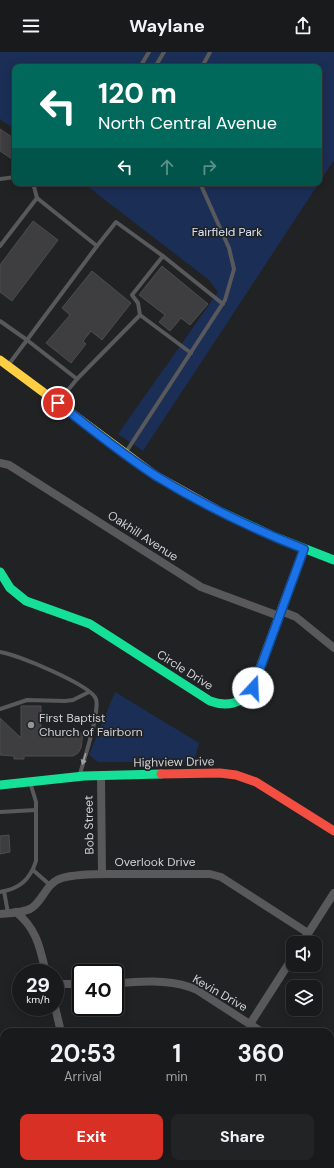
<!DOCTYPE html>
<html lang="en">
<head>
<meta charset="utf-8">
<style>
	:root { --surface:#191a1b; --page:#222324; --text:#f1f3f6; --muted:#9fa1a3; --line:#37383a; --accent:#d93025 }
	body { margin:0; font-family:"DM Sans",sans-serif; background:var(--page); color:var(--text); height:100vh; display:flex; flex-direction:column; font-size:15px; white-space:nowrap }
	* { box-sizing:border-box; margin:0 }
	p { font-size:13px; color:var(--muted) }
	.icon { flex:none; width:22px; height:22px; fill:none; stroke:currentColor; stroke-width:2; stroke-linecap:round; stroke-linejoin:round }
	.map { position:relative; flex:1; overflow:hidden }
	.sheet { position:absolute; left:0px; top:976px; width:334px; height:140px; display:flex; flex-direction:column; background:var(--surface); border-radius:12px 12px 0 0; box-shadow:0 2px 10px #0003,0 0 0 1px var(--line) }
	.sheet>* { flex:none }
	.top-card { position:absolute; left:12px; top:12px; width:310px; height:122px; border-radius:8px; box-shadow:0 2px 10px #0003,0 0 0 1px var(--line); background:#00695c; color:#fff; overflow:hidden }
	.tools { position:absolute; left:286px; top:884px; display:grid; gap:8px }
	.tools a { display:grid; place-items:center; width:36px; height:36px; border-radius:8px; background:var(--surface); box-shadow:0 2px 10px #0003,0 0 0 1px var(--line); font-size:20px }
	.speed { position:absolute; left:12px; top:912px; display:flex; gap:8px; font-size:20px; font-weight:700; text-align:center }
	.speed>* { display:grid; place-content:center; width:52px; height:52px; border-radius:50%; background:var(--surface); box-shadow:0 2px 10px #0003,0 0 0 1px var(--line); line-height:1 }
	.speed small { font-size:10px; font-weight:400 }
	.speed .limit { border:2px solid #111; border-radius:6px; background:#fff; color:#111 }
	.pin { position:absolute; display:grid; place-items:center; width:34px; height:34px; color:#fff; margin:-17px; border:2px solid #fff; border-radius:50%; box-shadow:0 1px 4px #0007 }
	.me { position:absolute; width:44px; margin:-22px; rotate:20deg; stroke-linejoin:round; filter:drop-shadow(0 0 3px #0008) }
	.turn { display:flex; align-items:center; gap:14px; height:84px; padding:0 20px; font-size:18px }
	.turn .icon { width:52px; height:52px; stroke-width:2.5 }
	.turn b { display:block; font-size:28px; line-height:34px }
	.lanes { display:flex; align-items:center; height:38px; padding:0 20px; background:#0003; justify-content:center; gap:20px; direction:ltr }
	.lanes .off { opacity:.35 }
	.eta { display:flex; justify-content:space-evenly; align-items:center; height:68px; text-align:center }
	.eta b { font-size:24px; font-weight:700; line-height:28px }
	.button { display:flex; gap:8px; margin-top:auto; padding:8px 20px }
	.button a { flex:1; height:46px; border-radius:8px; background:var(--accent); color:#fff; font-size:16px; font-weight:700; line-height:46px; text-align:center }
	.button a+a { background:var(--page); color:var(--text) }
	header { display:flex; justify-content:space-between; align-items:center; height:52px; padding:0 20px; background:var(--surface); font-size:18px; font-weight:700 }
	.map>svg:first-child { display:block }
	.green { fill:#1b2e56 }
	.building { fill:#3e3e40; stroke:#4c4d4f }
	.lines { fill:none; stroke-linecap:round; stroke-linejoin:round }
	.lane { stroke:#59595b; stroke-width:4 }
	.street { stroke:#59595b; stroke-width:8 }
	.fast { stroke:#16e098; stroke-width:9 }
	.slow { stroke:#ffcf43; stroke-width:9 }
	.jam { stroke:#f24e42; stroke-width:9 }
	.oneway { fill:#a1a2a4 }
	.route-casing { stroke:#114b97; stroke-width:10 }
	.route { stroke:#1a73e8; stroke-width:7 }
	.poi-dot { fill:#939496; stroke:#202225; stroke-width:1.5 }
	.labels { text-anchor:middle; dominant-baseline:central; stroke-width:3.5; stroke-linejoin:round; paint-order:stroke }
	.park-label { font-size:12px; fill:#d8e2f4; stroke:#202225 }
	.street-label { font-size:12px; fill:#d1d2d4; stroke:#202225 }
	.poi-label { font-size:12px; fill:#d1d2d4; stroke:#202225; text-anchor:start }
</style>
</head>
<body>
<header><svg class="icon" aria-label="menu" viewBox="0 0 24 24"><path d="M4 6h16M4 12h16M4 18h16"/></svg>Waylane<svg class="icon" aria-label="share" viewBox="0 0 24 24"><path d="M12 15V3M7 8l5-5 5 5M5 13v7h14v-7"/></svg></header>
<div class="map">
<svg width="334" height="1116" viewBox="0 0 334 1116">
	<rect width="100%" height="100%" fill="#212224"/>
	<g class="green">
		<polygon points="0,0 334,0 334,108 143,399 118,382 218,240 209,228 83,131 319,131 319,15 15,15 15,78 0,67"/>
		<polygon points="115,640 199,691 194,710 98,710 89,703"/>
	</g>
	<g class="building">
		<polygon points="0,77 15,87 15,109 0,99"/>
		<polygon points="33,169 58,188 12,249 0,240 0,213"/>
		<polygon points="162,214 208,252 190,273 181,266 170,279 159,270 165,263 139,243"/>
		<polygon points="92,219 131,251 102,288 91,279 83,289 86,292 71,311 46,291 70,263 62,256"/>
		<polygon points="21,654 41,654 41,680 83,681 81,696 78,701 73,704 24,704 24,707 14,707 14,704 0,703 0,666 21,686"/>
		<polygon points="9,783 10,800 0,802 0,784"/>
	</g>
	<g class="lines">
		<g class="lane">
			<polyline points="140,15 149,0"/>
			<polyline points="155,15 164,0"/>
			<polyline points="202,15 210,0"/>
			<polyline points="0,127 15,125"/>
			<polyline points="33,131 37,146"/>
			<polyline points="0,194 37,146 97,194 27,288 0,269"/>
			<polyline points="97,194 116,170 163,204"/>
			<polyline points="191,301 140,263 138,251 132,243 163,204 223,252"/>
			<polyline points="9,312 27,288 77,327 59,349"/>
			<polyline points="77,327 140,263"/>
			<polyline points="126,400 225,248 234,217 229,196 200,131"/>
			<path d="M0 600C16 602 91 633 96 647 100 661 84 707 80 722"/>
			<polyline points="0,657 27,648 65,649 73,648 89,640"/>
			<polyline points="0,760 36,758"/>
			<polyline points="33,818 50,833"/>
			<polyline points="4,839 8,861"/>
			<path d="M0 840C19 837 30 828 36 809V750L30 730"/>
		</g>
		<g class="street">
			<polyline points="0,411 9,413 201,535 279,564"/>
			<polyline points="281,559 296,565 334,596"/>
			<polyline points="101,724 102,822"/>
			<path d="M16 860C37 877 40 896 46 921"/>
			<path d="M0 862C9 861 21 861 30 857 44 849 45 831 62 826 78 821 105 822 122 822 152 822 181 822 210 822L221 825 308 881"/>
			<polyline points="302,891 334,841"/>
			<path d="M115 931C142 930 172 926 197 938L262 980"/>
			<polyline points="55,932 81,932"/>
			<polyline points="55,955 61,980"/>
			<polyline points="250,972 293,905"/>
			<polyline points="330,1023 334,1028"/>
			<polyline points="0,1098 4,1100"/>
			<polyline points="22,1112 28,1116"/>
			<polyline points="248,1112 258,1112"/>
		</g>
		<g class="fast">
			<polyline points="217,458 275,485 334,508"/>
			<path d="M0 520 10 536 26 549 90 572 210 649C226 655 243 652 252 637 256 631 258 623 260 616"/>
			<polyline points="0,733 84,724 161,722"/>
		</g>
		<g class="slow">
			<polyline points="0,308 156,424 217,458"/>
			<polyline points="260,616 304,497"/>
		</g>
		<polyline class="jam" points="161,722 220,721 236,723 256,730 334,779"/>
	</g>
	<defs><path id="oneway-solid" d="M-6-.8H1V-3.2L6.5 0L1 3.2V.8H-6Z"/></defs>
	<use class="oneway" href="#oneway-solid" transform="translate(84 707) rotate(107)"/>
	<g class="lines">
		<g class="route-casing">
			<path id="route" d="M58 351C90 376 122 402 156 424 203 453 253 477 304 497L253 636"/>
		</g>
		<use href="#route" class="route"/>
	</g>
	<circle class="poi-dot" cx="31" cy="673" r="4"/>
	<g class="labels">
		<g class="park-label">
			<text x="227" y="180">Fairfield Park</text>
		</g>
		<g class="street-label">
			<text transform="translate(143 484) rotate(33)">Oakhill Avenue</text>
			<text transform="translate(185 618) rotate(32)">Circle Drive</text>
			<text transform="translate(174 710) rotate(-1)">Highview Drive</text>
			<text transform="translate(89 773) rotate(-91)">Bob Street</text>
			<text x="155" y="810">Overlook Drive</text>
			<text transform="translate(220 941) rotate(30)">Kevin Drive</text>
		</g>
		<g class="poi-label">
			<text x="39" y="666">First Baptist<tspan x="39" dy="14">Church of Fairborn</tspan></text>
		</g>
	</g>
</svg>
<div class="tools">
<a><svg class="icon" aria-label="sound" viewBox="0 0 24 24"><path d="M4 9h4l5-4v14l-5-4H4zM17 9q2 3 0 6"/></svg></a>
<a><svg class="icon" aria-label="layers" viewBox="0 0 24 24"><path d="M12 4l9 5-9 5-9-5zM3 14l9 5 9-5"/></svg></a>
</div>
<div class="speed"><div>29<small>km/h</small></div><div class="limit">40</div></div>
<div class="pin" style="left:58px;top:351px;background:#d93025"><svg class="icon" aria-label="arrive" viewBox="0 0 24 24"><path d="M6 21V4h12l-3 4 3 4H6"/></svg></div>
<svg class="me" style="left:253px;top:636px" viewBox="-20 -20 40 40"><circle r="19" fill="#fff"/><path d="M0-13L10 11 0 6-10 11z" fill="#1a73e8"/></svg>
<div class="top-card">
<div class="turn"><svg class="icon" aria-label="left" viewBox="0 0 24 24"><path d="M17 20v-9H6M10 6l-5 5 5 5"/></svg><div><b>120 m</b>North Central Avenue</div></div>
<div class="lanes"><svg class="icon" aria-label="left" viewBox="0 0 24 24"><path d="M17 20v-9H6M10 6l-5 5 5 5"/></svg><svg class="icon off" aria-label="ahead" viewBox="0 0 24 24"><path d="M12 20V5M6 11l6-6 6 6"/></svg><svg class="icon off" aria-label="right" viewBox="0 0 24 24"><path d="M7 20v-9h11M14 6l5 5-5 5"/></svg></div>
</div>
<section class="sheet">
<div class="eta">
<div><b>20:53</b><p>Arrival</p></div>
<div><b>1</b><p>min</p></div>
<div><b>360</b><p>m</p></div>
</div>
<div class="button"><a>Exit</a><a>Share</a></div>
</section>
</div>
</body>
</html>
